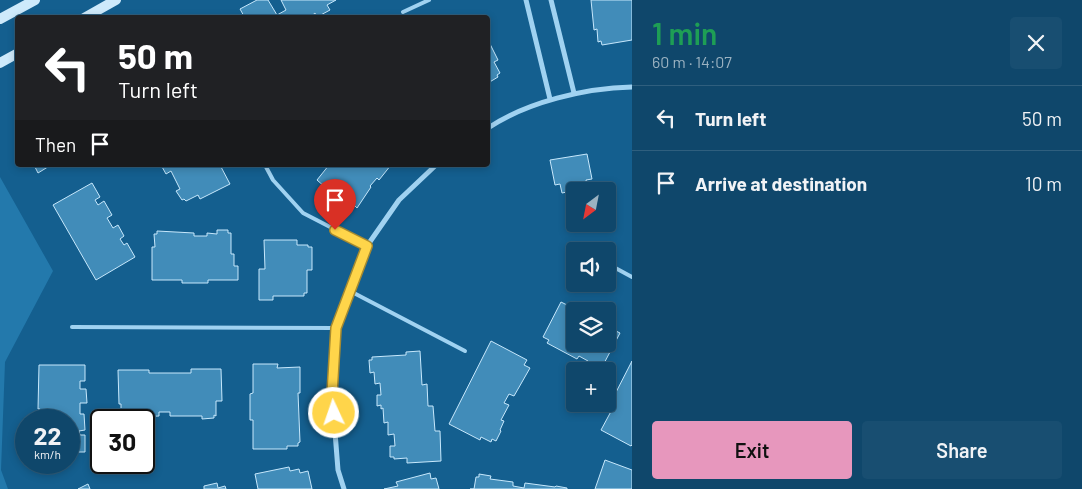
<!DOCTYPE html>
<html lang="en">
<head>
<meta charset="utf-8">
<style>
	:root { --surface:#0f476b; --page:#184e71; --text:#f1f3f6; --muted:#9bb2c1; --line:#2f5f7e; --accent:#e797bd }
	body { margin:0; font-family:Barlow,sans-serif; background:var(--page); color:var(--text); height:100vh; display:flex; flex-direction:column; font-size:19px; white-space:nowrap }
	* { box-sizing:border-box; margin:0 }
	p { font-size:16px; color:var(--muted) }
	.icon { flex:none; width:28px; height:28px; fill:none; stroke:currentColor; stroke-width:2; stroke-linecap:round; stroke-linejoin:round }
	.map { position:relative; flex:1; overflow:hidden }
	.side { display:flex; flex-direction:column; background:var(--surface); width:450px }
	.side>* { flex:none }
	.top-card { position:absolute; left:15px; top:15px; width:475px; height:152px; border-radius:5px; box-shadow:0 2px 8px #0003,0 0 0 1px var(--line); background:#202124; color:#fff; overflow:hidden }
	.needle { width:32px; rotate:212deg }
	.controls { position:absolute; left:566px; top:182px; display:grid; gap:10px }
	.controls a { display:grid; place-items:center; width:50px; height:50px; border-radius:5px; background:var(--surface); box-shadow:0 2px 8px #0003,0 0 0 1px var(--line); font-size:25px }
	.speed { position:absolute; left:15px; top:409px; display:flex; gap:10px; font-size:25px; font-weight:700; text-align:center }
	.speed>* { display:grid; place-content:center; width:65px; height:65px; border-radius:50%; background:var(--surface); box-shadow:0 2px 8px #0003,0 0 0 1px var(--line); line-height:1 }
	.speed small { font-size:12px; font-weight:400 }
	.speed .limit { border:2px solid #111; border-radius:8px; background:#fff; color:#111 }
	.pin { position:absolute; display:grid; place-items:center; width:42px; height:42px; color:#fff; margin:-51px -21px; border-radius:50% 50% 50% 0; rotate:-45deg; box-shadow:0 0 5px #0007 }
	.pin .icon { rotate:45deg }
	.me { position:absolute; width:55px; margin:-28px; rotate:357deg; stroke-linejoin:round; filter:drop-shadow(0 0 4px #0008) }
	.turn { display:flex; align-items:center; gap:18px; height:105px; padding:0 20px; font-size:22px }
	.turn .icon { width:65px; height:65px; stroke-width:2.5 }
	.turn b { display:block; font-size:35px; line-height:42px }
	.then { display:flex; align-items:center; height:48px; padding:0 20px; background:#0003; gap:10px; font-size:19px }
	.round { display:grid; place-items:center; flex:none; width:52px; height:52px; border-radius:5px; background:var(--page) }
	.overview { display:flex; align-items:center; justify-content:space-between; height:85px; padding:0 20px }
	h1 { font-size:30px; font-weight:600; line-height:38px; color:#1e9e55 }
	.button { display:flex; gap:10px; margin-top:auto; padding:10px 20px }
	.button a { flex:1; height:58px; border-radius:5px; background:var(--accent); color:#111; font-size:20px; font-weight:600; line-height:58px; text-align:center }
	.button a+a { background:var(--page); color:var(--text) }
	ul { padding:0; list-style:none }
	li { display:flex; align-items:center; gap:15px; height:65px; padding:0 20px; border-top:1px solid var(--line) }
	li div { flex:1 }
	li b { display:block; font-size:19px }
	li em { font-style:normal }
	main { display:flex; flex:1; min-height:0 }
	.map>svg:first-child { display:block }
	.green { fill:#2379ac }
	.building { fill:#418cb9; stroke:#c7e8fc }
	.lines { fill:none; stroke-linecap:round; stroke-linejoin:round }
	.lane { stroke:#a0d2f1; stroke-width:4 }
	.street { stroke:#a0d2f1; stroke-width:5 }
	.secondary { stroke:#ceeafb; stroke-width:10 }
	.route-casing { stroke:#a68a30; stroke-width:12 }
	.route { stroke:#ffd54a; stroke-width:9 }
</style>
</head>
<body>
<main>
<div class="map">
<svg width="632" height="489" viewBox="0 0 632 489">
	<rect width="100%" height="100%" fill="#145f8f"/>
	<polygon class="green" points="0,177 53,271 5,362 1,470 8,489 0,489"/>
	<g class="building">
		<polygon points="257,0 268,0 277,15 286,10 281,0 336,0 327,5 330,10 317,17 315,13 309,18 245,18 240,9"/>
		<polygon points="591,0 632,0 632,40 602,45 601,41 598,42 597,29 594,30"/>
		<polygon points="488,40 498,60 494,62 500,73 497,75 498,77 488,83"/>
		<polygon points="587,154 592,179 586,180 587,188 562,193 560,184 555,185 550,160"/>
		<polygon points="34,165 51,165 38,173"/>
		<polygon points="161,165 220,165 230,184 200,199 198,195 186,201 184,199 182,200 176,191 180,189 171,171 166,174"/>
		<polygon points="329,165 391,165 379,180 377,178 370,186 371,187 357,208 354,205 353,207 328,186 326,188 317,180"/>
		<polygon points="92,183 100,197 95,200 98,205 104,201 112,215 107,218 113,228 118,225 124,236 120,239 124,245 127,243 135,257 96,280 53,205"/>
		<polygon points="217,230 228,230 228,233 231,233 231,254 234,254 234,266 238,266 238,280 208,280 208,283 182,283 182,280 152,280 152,247 155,247 154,234 157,234 157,231 194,233 194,236 207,236 207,233 217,234"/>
		<polygon points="264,240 297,240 297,245 308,245 308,247 312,247 312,270 307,270 307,293 304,293 304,296 273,296 273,300 259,300 259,269 265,269"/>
		<polygon points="561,302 579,311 575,311 575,344 608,344 608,327 620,333 600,371 586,364 588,361 579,356 577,359 547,343 549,340 543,337"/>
		<polygon points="491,341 527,360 524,365 530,368 514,396 509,394 504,403 509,405 501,420 504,421 500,430 501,431 496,441 492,439 491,442 481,437 480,440 449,424"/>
		<polygon points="420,351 422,385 427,384 428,406 433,406 435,431 440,431 441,461 407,463 407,458 394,459 394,457 390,457 390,446 395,446 394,434 388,435 388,422 384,423 383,408 381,409 381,405 377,406 377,395 381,395 380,383 375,384 374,372 370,373 369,360 372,360 372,357 406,355 406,352"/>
		<polygon points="632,361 632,445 631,446 601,430 615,404 611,402"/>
		<polygon points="253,364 278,364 277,368 300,367 300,393 298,393 300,442 298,443 298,446 287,446 287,449 253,449 253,420 250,420 250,394 253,393"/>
		<polygon points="39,365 85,365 85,381 80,381 80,389 86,389 87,403 80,403 80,414 84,414 85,430 79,431 80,435 85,435 85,452 69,452 69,420 40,420 40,409 38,409"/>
		<polygon points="191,369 221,369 222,401 216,401 216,416 214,415 214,418 202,419 202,416 170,416 170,412 159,412 159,416 137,417 137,419 125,419 125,416 121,416 121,404 119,404 118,370 149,370 149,373 191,373"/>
		<polygon points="605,460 632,470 632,489 595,489"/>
		<polygon points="289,467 290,471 299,469 300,473 308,471 312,489 258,489 255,474"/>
		<polygon points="430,473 431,479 436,478 439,489 384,489 398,486 396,482"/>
		<polygon points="479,474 491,476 490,479 513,482 513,486 524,488 525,483 555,487 556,486 567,488 567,489 470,489 474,489 476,477 479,477"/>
		<polygon points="217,483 218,488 225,486 226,489 204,489 204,486"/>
		<polygon points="88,484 90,489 78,489"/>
	</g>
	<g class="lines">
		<g class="lane">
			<polyline points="403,12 429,0"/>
			<polyline points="265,165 273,180 303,213 367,246"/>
			<polyline points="608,264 632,277"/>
			<polyline points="350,291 465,351"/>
			<polyline points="72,327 336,328"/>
		</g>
		<g class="street">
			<polyline points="526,0 550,99"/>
			<polyline points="551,0 574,93"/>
			<path d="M488 128C527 102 585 88 632 87"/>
			<polyline points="344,489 338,470 332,394 336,328 367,246 399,200 436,165"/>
		</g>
		<g class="secondary">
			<polyline points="84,18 116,0"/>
			<polyline points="0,19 35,0"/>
			<polyline points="0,63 18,53"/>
		</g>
	</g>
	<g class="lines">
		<g class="route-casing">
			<polyline id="route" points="334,413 332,394 336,328 367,246 335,230"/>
		</g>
		<use href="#route" class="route"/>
	</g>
</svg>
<div class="controls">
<a><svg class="needle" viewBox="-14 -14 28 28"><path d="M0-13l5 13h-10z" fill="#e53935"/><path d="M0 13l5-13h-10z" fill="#9bb2c1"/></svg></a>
<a><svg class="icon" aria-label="sound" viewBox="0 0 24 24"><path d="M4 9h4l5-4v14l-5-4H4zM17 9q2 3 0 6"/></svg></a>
<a><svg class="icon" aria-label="layers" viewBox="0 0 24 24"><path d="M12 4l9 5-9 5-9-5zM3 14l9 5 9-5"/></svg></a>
<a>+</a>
</div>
<div class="speed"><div>22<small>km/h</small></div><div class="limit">30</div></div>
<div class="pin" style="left:335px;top:230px;background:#d93025"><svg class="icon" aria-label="arrive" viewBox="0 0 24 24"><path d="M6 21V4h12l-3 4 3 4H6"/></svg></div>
<svg class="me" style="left:334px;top:413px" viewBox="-20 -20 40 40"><circle r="17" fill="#ffd54a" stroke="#fff" stroke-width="3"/><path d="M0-11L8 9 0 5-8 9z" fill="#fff"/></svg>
<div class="top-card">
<div class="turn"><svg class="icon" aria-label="left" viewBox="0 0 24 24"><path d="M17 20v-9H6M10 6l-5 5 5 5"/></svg><div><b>50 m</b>Turn left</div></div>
<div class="then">Then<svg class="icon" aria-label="arrive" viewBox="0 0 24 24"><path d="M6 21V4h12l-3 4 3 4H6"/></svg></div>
</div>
</div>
<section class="side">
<div class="overview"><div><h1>1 min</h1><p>60 m · 14:07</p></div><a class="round"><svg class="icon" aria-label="close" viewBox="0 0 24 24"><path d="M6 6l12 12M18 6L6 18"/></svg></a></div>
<ul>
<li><svg class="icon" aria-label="left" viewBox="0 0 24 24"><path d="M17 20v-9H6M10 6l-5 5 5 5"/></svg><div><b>Turn left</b></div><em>50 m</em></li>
<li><svg class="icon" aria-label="arrive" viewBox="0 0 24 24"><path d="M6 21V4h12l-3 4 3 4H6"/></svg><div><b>Arrive at destination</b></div><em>10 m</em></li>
</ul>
<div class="button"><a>Exit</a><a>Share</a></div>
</section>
</main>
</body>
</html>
